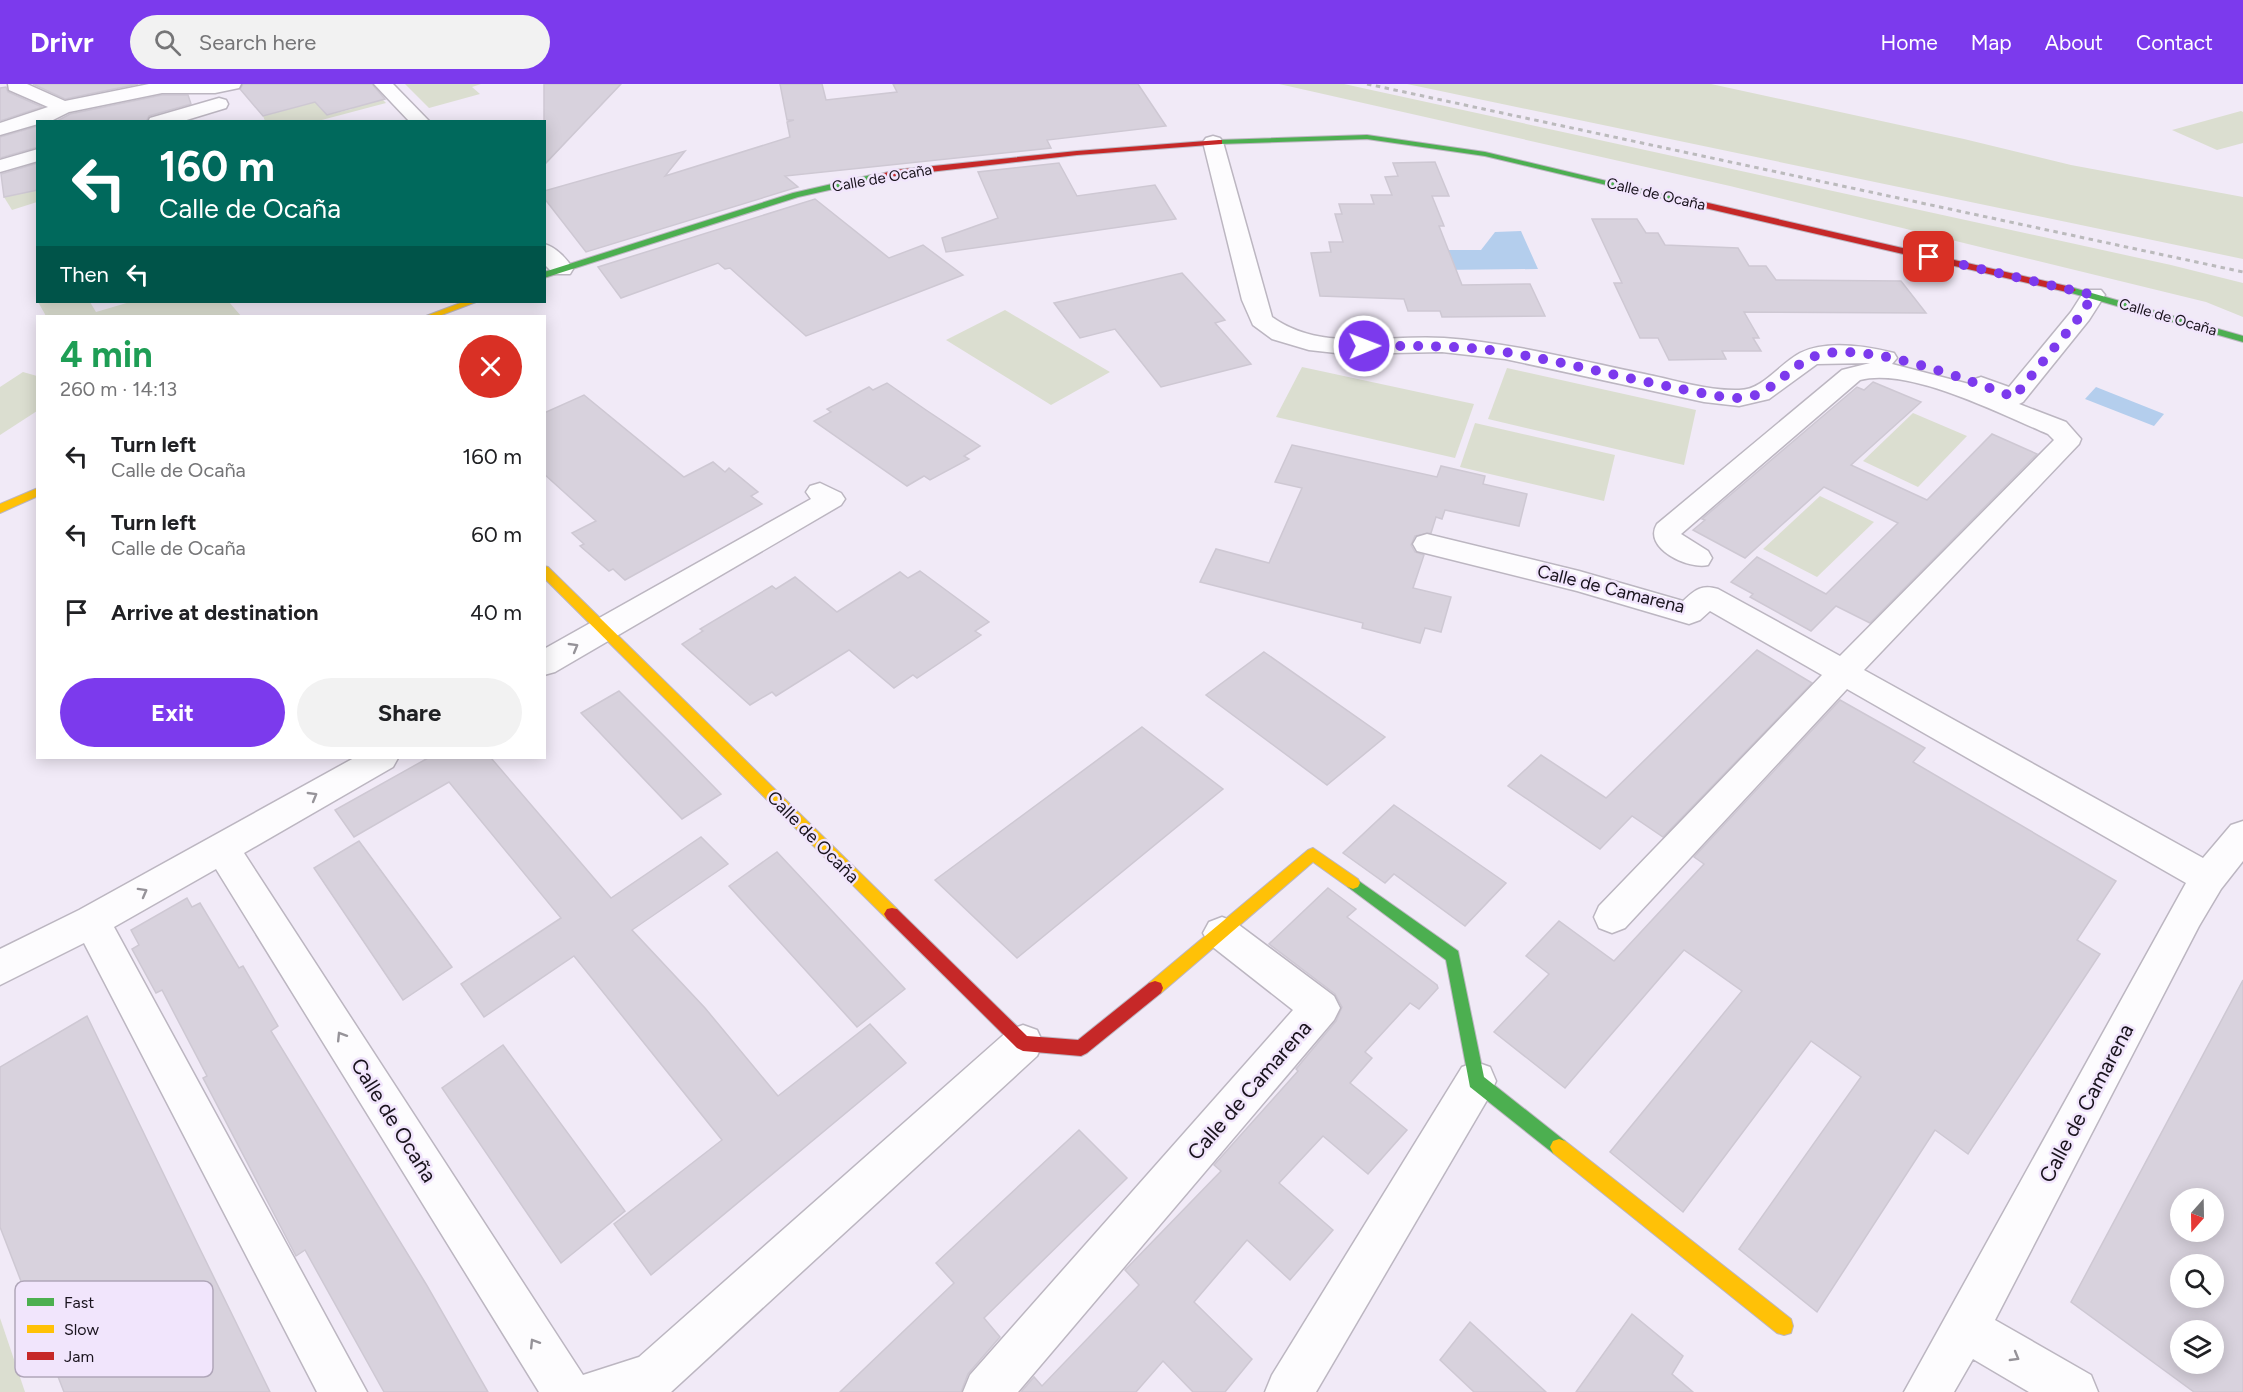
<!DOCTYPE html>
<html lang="en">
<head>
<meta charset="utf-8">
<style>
	:root { --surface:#fff; --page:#f2f2f2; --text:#202124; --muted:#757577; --accent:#7c3aed }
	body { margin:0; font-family:Figtree,sans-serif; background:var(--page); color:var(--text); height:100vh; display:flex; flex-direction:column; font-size:22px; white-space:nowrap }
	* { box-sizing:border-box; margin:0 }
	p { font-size:20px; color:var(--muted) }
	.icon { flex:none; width:33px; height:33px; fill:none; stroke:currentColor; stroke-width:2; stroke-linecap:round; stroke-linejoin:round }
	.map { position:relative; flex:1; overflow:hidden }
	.details { position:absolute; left:36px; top:231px; width:510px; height:444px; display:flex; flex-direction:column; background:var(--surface); border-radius:0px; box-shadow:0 3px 15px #0003 }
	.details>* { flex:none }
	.banner { position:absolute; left:36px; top:36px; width:510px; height:183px; border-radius:0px; box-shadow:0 3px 15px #0003; background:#00695c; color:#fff; overflow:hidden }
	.needle { width:39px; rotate:200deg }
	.fabs { position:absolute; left:2170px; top:1104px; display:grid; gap:12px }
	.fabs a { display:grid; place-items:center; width:54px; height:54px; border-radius:50%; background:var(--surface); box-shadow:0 3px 15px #0003; font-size:30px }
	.pin { position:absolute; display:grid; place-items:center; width:51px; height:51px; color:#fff; margin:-26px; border-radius:12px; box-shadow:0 3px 9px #0006 }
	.me { position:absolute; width:66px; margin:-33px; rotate:89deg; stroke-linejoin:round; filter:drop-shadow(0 0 4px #0008) }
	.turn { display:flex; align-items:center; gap:21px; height:126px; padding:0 24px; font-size:27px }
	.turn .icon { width:78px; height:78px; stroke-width:2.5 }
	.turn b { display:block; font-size:42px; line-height:51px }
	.then { display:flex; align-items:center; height:57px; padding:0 24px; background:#0003; gap:12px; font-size:22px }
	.round { display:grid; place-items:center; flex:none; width:63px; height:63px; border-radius:32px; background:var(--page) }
	.summary { display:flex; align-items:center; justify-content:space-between; height:102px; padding:0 24px }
	h1 { font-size:36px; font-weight:700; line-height:45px; color:#1e9e55 }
	.action { display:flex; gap:12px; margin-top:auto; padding:12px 24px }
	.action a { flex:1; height:69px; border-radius:36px; background:var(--accent); color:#fff; font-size:24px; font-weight:700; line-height:69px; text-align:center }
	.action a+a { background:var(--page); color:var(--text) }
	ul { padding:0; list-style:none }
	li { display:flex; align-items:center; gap:18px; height:78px; padding:0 24px }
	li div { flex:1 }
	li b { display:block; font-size:22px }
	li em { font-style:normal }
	header { display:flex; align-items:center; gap:36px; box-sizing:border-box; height:84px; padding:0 30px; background:var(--accent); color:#fff }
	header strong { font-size:28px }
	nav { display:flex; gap:33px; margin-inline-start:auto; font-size:21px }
	.search { width:420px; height:54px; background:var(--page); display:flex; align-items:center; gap:15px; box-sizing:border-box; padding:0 21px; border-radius:33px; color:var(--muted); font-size:22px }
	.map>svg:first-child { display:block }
	.green { fill:#dbded0 }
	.water { fill:#b4ceed }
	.building { fill:#d8d2dd; stroke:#cec8d3; stroke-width:1.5; fill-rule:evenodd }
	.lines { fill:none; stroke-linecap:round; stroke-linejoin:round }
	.street-casing { stroke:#bcb6c1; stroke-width:3 }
	.fast-casing { stroke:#bcb6c1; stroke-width:2 }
	.slow-casing { stroke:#bcb6c1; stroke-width:2 }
	.jam-casing { stroke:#bcb6c1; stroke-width:2 }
	.street { fill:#fdfcfe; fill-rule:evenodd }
	.fast { fill:#4caf50; fill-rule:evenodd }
	.slow { fill:#ffc107; fill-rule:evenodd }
	.jam { fill:#c62828; fill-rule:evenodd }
	.rail { stroke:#bbbabc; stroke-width:3; stroke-dasharray:4.5 4.5; stroke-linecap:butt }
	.oneway { stroke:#969399 }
	.route { stroke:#7c3aed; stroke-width:10; stroke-dasharray:0 18 }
	.labels { text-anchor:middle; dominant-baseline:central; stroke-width:5; stroke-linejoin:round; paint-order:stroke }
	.far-street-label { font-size:15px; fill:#19131d; stroke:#f1e5fc }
	.street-label { font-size:18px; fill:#19131d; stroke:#f1e5fc }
	.near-street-label { font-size:21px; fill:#19131d; stroke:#f1e5fc }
	.key { fill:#f1e5fc; stroke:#b0a6b9; stroke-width:1.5 }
	.key-label { font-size:16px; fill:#19131d }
</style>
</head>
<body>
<header>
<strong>Drivr</strong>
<div class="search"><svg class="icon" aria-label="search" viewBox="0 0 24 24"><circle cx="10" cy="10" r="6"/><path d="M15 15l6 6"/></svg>Search here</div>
<nav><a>Home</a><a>Map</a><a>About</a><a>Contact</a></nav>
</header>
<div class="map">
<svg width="2243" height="1308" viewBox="0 0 2243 1308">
	<rect width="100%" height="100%" fill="#f1eaf7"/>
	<g class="green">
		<polygon points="367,0 386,19 318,37 265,37 263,32 315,18 327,31 352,25"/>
		<polygon points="405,0 481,0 472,3 480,10 429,24"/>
		<polygon points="1279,0 1344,0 2171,181 2243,199 2243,233 2206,218 1730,102"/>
		<polygon points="1407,0 1711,0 1964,55 2071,81 2243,113 2243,175"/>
		<polygon points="2241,27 2243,28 2243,59 2217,66 2172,46"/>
		<polygon points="37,106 37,118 12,126 4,113"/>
		<polygon points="38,218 90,218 96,228 130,218 229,218 241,232 46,232"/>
		<polygon points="1005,226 1110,288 1051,321 946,256"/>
		<polygon points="1302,283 1474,320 1455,374 1276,333"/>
		<polygon points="1507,284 1696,326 1684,381 1488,335"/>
		<polygon points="23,288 37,292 37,327 0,351 0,303"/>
		<polygon points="1913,329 1967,352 1918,403 1863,377"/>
		<polygon points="1475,339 1615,371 1604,417 1460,383"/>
		<polygon points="1820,412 1874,438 1817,493 1763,465"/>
		<polygon points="0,1234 25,1308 0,1308"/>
	</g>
	<g class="water">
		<polygon points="1521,147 1538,185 1440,186 1433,166 1481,166 1495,148"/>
		<polygon points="2096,303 2164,330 2154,342 2085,315"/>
	</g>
	<g class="building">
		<polygon points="33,0 138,0 65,15"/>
		<polygon points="243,0 372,0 385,15 327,31 315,18 263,32 240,5"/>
		<polygon points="544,0 621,0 544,81"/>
		<polygon points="780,0 822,0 826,16 897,8 893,0 1138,0 1166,42 1047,56 1051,64 785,92 798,103 586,168 544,114 544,107 685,67 665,92 790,53 787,38 794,36 787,36"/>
		<polygon points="6,3 8,8 42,23 0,37 0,4"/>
		<polygon points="162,11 188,11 191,20 149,32 146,38 55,38 70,30"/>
		<polygon points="38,42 38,63 0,74 0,53"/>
		<polygon points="1435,78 1449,112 1432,112 1444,142 1439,142 1462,201 1530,200 1545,232 1442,233 1440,227 1408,227 1404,215 1320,212 1311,169 1331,168 1329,158 1343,158 1335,130 1342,130 1339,120 1374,120 1371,111 1392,111 1385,93 1398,92 1393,79"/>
		<polygon points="38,79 38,106 4,113 1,90"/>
		<polygon points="1059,79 1077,112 1155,101 1176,135 946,168 942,154 998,134 978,88"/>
		<polygon points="815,115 889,174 923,161 963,191 806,252 730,184 725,185 718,179 621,214 598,183"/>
		<polygon points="1592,135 1637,135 1646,149 1658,149 1665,161 1738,164 1749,182 1766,182 1776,196 1901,197 1926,229 1744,228 1759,254 1753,254 1761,267 1722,267 1726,275 1669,276 1658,254 1640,254 1614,199 1622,199"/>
		<polygon points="1182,189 1225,236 1215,239 1251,280 1161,303 1115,245 1080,254 1054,219"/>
		<polygon points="1873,298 1921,318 1851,381 1927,416 1992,350 2037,370 1870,539 1836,522 1811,547 1750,513 1753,510 1731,498 1757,473 1826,510 1898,439 1824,403 1745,474 1693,446 1705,436 1702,435 1857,303 1864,306"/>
		<polygon points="887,299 926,326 980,362 964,372 969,375 930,396 924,392 907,402 814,337 831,328 827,325 869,303 873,306"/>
		<polygon points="584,311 684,393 713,378 725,388 729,384 758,408 751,412 762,420 625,496 613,485 609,487 580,462 584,460 572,449 596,437 544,390 544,329"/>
		<polygon points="1292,361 1437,393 1441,382 1485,392 1483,400 1527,410 1519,442 1445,426 1442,435 1436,433 1431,449 1415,452 1411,461 1415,468 1424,471 1413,504 1451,513 1441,548 1425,544 1420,559 1362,544 1363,539 1200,498 1216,465 1269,479 1302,404 1275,398"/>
		<polygon points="920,487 989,538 975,547 981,551 917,594 913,591 894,604 849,566 776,612 772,608 750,621 682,560 703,547 700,545 772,502 776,505 795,493 837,528 900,488 908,494"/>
		<polygon points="1757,566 1812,599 1663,753 1632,732 1600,765 1508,702 1541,671 1606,714"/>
		<polygon points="1264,568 1385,653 1327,701 1206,611"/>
		<polygon points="619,607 669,657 721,710 682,735 581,629"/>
		<polygon points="1840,616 1925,664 1913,678 2116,797 2077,856 2100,870 1968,1070 1935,1046 1817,1228 1739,1165 1861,993 1811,957 1683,1128 1610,1068 1742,907 1684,866 1565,1004 1494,948 1549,890 1526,872 1559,837 1614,877 1704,780 1694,773"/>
		<polygon points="1142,643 1223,705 1017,874 935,796"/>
		<polygon points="428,674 491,674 611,814 701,753 728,780 632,846 705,924 778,1012 870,940 906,979 651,1191 614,1140 722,1056 574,872 484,933 461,900 561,834 449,698 354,753 335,726"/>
		<polygon points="1394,721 1506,799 1465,842 1394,790 1385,799 1343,769"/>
		<polygon points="359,757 452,883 403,916 314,784"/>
		<polygon points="777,768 905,905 857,943 729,802"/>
		<polygon points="1328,804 1356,825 1347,833 1437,901 1438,904 1419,925 1410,919 1365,968 1372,974 1350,999 1407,1046 1368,1090 1323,1052 1279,1099 1333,1146 1290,1196 1247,1156 1194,1218 1252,1275 1225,1308 1193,1308 1163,1277 1136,1308 1021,1308 1034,1293 1042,1302 1139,1201 1125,1186 1221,1087 1214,1081 1298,987 1296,985 1336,937 1342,923 1335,910 1269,860"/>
		<polygon points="187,814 192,823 200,819 239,884 243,882 278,942 271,947 426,1200 488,1308 384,1308 305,1166 296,1172 203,994 207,992 162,906 156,909 132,865 139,861 131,846"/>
		<path d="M2243 896V1308H2194L2071 1218ZM2181 1114H2214V1148H2181ZM2181 1180H2214V1214H2181ZM2181 1246H2214V1280H2181Z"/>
		<polygon points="87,932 198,1161 270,1308 64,1308 0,1143 0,983"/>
		<polygon points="503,961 625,1127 561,1179 442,1004"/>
		<polygon points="1079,1046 1127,1094 984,1234 1000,1253 968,1290 961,1308 840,1308 954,1199 936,1179"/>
		<polygon points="1632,1230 1683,1272 1672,1290 1693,1308 1576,1308"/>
		<polygon points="1470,1238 1546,1308 1474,1308 1440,1276"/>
	</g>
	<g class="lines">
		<g class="street-casing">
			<g id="street">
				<polygon points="8,0 27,0 65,17 149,0 241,0 239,4 215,9 162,9 69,28 53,36 38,38 38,40 0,51 0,39 48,23 9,6"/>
				<polygon points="374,0 393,0 430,38 410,38"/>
				<polygon points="219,14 226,16 228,20 226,24 180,38 148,38 150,34"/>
				<path d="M1213 52 1220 54 1223 58 1272 233C1322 269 1386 250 1444 254 1513 259 1581 277 1649 291 1678 297 1709 307 1739 306 1763 306 1779 280 1800 269 1826 256 1866 262 1894 269L1897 274 1892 280 1969 300 1972 296 1981 293 2009 303 2071 228 2085 206H2101L2105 211 2089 236 2023 318 2019 320 2066 338 2081 355 2079 360 1864 586 2203 774 2231 741 2243 737V777L2221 805 2199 842 1995 1236 2091 1291 2098 1308H2029L1973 1275 1954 1308H1904L2186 799 1847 605 1625 844 1612 849 1599 844 1594 833 1599 822 1822 591 1710 527 1700 536 1689 540 1577 507 1417 467 1413 460 1417 453 1427 450 1579 487 1683 517C1695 506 1701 500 1718 505L1840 572 2054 356 2048 350C2000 330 1910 283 1860 296L1681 450 1708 467 1712 474 1708 481C1689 486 1642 464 1657 440L1842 286 1870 279 1817 280 1769 315 1739 322 1704 318 1505 275 1442 268 1345 270 1309 266 1272 255 1253 241 1242 216 1203 58 1206 54Z"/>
				<polygon points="38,65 38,77 0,88 0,76"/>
				<path d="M544 160C556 163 567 175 573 185L570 190H554L544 180Z"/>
				<polygon points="820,399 841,409 845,415 841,421 555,588 544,591 544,565 811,415 806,408 810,402"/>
				<polygon points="354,674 398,674 393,683 244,769 583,1291 639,1273 1009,946 1023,941 1037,946 1043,959 1037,972 671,1308 539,1308 216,785 114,843 367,1308 317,1308 84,859 0,901 0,865 79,826"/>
				<polygon points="1222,833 1235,838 1334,912 1340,924 1334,936 1018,1308 963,1308 970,1291 1293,926 1209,860 1203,849 1209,838"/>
				<polygon points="1476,978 1490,983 1496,997 1490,1011 1316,1308 1265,1308 1272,1291 1462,983"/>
			</g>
		</g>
		<g class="fast-casing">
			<g id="fast">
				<polygon points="1367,51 1485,68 1682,115 1678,118 1485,72 1367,55 1219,60 1215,58 1219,56"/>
				<polygon points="871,91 875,94 874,96 798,113 544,194 544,188 793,109"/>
				<polygon points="2068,204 2074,204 2243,252 2243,258 2068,208"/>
				<polygon points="1353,793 1458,867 1484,993 1565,1057 1568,1063 1565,1069 1559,1071 1553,1069 1470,1003 1446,876 1348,803 1346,799 1348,795"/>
			</g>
		</g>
		<g class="slow-casing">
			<g id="slow">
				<polygon points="463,218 476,218 439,232 426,232"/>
				<polygon points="38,404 38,412 0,429 0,420"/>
				<polygon points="544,482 548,483 897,825 900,830 897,835 892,836 887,835 544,494"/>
				<polygon points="1313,764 1358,795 1360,799 1358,803 1353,805 1348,803 1313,778 1161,909 1155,911 1149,909 1147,904 1149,899 1308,766"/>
				<polygon points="1559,1055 1565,1057 1791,1235 1793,1242 1791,1249 1784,1251 1777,1249 1553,1069 1550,1063 1553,1057"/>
			</g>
		</g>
		<g class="jam-casing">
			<g id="jam">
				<polygon points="1219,56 1222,56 1222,60 1077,71 895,92 871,97 867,94 895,86 1077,67"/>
				<polygon points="1678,112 2071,203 2076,206 2071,209 1675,117 1674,115"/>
				<polygon points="892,824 897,825 1027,952 1078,956 1149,899 1155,897 1161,899 1163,904 1161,909 1087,969 1081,972 1023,967 1017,964 887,835 884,830 887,825"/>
			</g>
		</g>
		<use href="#street" class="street"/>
		<use href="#fast" class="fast"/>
		<use href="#slow" class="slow"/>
		<use href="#jam" class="jam"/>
		<polyline class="rail" points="1367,0 2243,188"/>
	</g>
	<defs><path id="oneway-chevron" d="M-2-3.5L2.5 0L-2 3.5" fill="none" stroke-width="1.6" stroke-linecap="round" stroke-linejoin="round" transform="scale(1.5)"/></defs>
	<g class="oneway">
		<use href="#oneway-chevron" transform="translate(574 563) rotate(-30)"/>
		<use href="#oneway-chevron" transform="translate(313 712) rotate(-30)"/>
		<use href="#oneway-chevron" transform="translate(143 808) rotate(-29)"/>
		<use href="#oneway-chevron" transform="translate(341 952) rotate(-122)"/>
		<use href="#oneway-chevron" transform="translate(534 1259) rotate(-122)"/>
		<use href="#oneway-chevron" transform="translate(2015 1273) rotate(30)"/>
	</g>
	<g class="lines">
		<path class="route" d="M1364 262C1412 262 1458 261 1505 268 1559 277 1612 291 1666 302 1689 306 1714 313 1738 314 1767 315 1784 288 1808 275 1855 251 1967 296 2014 313L2081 231 2093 211 1929 173"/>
	</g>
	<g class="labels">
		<g class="far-street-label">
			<text transform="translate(882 94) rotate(-10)">Calle de Ocaña</text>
			<text transform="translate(1656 110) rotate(13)">Calle de Ocaña</text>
			<text transform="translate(2168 233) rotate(16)">Calle de Ocaña</text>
		</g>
		<g class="street-label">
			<text transform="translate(1611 505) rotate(14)">Calle de Camarena</text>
			<text transform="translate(813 753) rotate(45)">Calle de Ocaña</text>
		</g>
		<g class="near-street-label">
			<text transform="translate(1249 1006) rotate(-49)">Calle de Camarena</text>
			<text transform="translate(2086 1019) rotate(-62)">Calle de Camarena</text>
			<text transform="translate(394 1036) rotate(58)">Calle de Ocaña</text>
		</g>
	</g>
	<rect x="15" y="1197" width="198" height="96" rx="9" class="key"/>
	<rect x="27" y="1214" width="27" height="8" fill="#4caf50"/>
	<rect x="27" y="1241" width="27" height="8" fill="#ffc107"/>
	<rect x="27" y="1268" width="27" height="8" fill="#c62828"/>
	<g class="key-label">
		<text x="64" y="1224">Fast</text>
		<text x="64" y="1251">Slow</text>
		<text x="64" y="1278">Jam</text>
	</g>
</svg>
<div class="fabs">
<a><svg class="needle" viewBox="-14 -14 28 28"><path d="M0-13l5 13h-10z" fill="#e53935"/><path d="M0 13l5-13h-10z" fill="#757577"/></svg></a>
<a><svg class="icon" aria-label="search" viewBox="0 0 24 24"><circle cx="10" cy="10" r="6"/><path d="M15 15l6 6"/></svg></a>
<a><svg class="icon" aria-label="layers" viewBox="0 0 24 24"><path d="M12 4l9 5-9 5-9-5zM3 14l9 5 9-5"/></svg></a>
</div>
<div class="pin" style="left:1929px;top:173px;background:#d93025"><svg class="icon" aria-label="arrive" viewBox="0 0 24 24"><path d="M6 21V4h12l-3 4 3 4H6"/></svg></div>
<svg class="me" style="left:1364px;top:262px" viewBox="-20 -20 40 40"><circle r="17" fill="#7c3aed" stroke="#fff" stroke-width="3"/><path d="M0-11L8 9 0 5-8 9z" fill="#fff"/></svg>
<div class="banner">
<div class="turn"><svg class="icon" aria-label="left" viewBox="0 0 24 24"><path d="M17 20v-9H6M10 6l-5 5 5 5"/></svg><div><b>160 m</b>Calle de Ocaña</div></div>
<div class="then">Then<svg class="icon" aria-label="left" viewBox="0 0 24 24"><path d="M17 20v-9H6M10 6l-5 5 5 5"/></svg></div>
</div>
<section class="details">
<div class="summary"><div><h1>4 min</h1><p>260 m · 14:13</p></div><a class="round" style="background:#d93025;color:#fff"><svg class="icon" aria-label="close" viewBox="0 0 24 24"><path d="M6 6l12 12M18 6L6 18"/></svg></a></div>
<ul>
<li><svg class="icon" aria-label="left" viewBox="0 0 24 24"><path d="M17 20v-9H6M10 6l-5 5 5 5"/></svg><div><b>Turn left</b><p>Calle de Ocaña</p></div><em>160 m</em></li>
<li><svg class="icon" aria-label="left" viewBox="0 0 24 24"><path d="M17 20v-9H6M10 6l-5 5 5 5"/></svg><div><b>Turn left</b><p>Calle de Ocaña</p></div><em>60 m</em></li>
<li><svg class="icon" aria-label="arrive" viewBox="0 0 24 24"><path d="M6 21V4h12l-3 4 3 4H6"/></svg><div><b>Arrive at destination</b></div><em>40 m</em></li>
</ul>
<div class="action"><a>Exit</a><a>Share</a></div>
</section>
</div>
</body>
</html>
